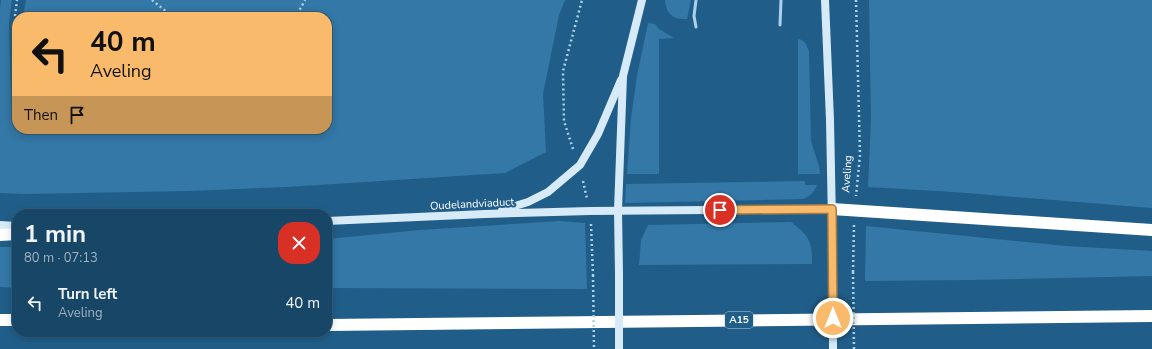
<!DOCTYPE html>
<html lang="en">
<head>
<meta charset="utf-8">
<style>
	:root { --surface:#184667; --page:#255070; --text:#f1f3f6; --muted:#9fb1c0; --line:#365e7b }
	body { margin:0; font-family:"Nunito Sans",sans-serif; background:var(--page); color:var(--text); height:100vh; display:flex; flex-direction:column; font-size:15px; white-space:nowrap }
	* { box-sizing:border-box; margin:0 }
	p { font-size:13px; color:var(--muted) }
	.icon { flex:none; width:22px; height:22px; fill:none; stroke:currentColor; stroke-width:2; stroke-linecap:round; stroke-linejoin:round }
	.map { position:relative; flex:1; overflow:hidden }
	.panel { position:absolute; left:12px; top:209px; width:320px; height:128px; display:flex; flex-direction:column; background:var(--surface); border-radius:16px; box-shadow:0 2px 10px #0003,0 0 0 1px var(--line) }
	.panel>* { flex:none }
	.banner { position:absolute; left:12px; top:12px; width:320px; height:122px; border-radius:16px; box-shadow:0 2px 10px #0003,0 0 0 1px var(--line); background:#f9bb6b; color:#111; overflow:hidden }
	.pin { position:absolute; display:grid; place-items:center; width:34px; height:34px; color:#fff; margin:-17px; border:2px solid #fff; border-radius:50%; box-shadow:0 1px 4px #0007 }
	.me { position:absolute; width:44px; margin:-22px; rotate:0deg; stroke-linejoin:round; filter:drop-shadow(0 0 3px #0008) }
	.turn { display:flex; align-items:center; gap:14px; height:84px; padding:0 12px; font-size:18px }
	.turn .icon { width:52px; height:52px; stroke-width:2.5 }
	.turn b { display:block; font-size:28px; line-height:34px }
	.then { display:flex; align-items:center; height:38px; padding:0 12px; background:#0003; gap:8px; font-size:15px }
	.round { display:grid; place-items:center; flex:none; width:42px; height:42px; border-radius:16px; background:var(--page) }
	.head { display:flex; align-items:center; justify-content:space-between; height:68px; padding:0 12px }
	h1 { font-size:24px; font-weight:700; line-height:30px }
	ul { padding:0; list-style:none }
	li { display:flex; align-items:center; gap:12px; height:52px; padding:0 12px }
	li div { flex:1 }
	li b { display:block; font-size:15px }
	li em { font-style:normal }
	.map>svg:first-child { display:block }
	.green { fill:#3378a7 }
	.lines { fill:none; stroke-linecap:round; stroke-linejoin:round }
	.path { stroke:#abd1eb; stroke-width:2.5; stroke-dasharray:2 3; stroke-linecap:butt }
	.service { stroke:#abd1eb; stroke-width:3 }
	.secondary { stroke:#d7eaf8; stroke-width:8 }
	.motorway { stroke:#fff; stroke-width:12 }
	.path-bridge { stroke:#abd1eb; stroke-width:2.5; stroke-dasharray:2 3; stroke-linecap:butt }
	.secondary-bridge { stroke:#d7eaf8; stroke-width:8 }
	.route-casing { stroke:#a27a46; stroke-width:10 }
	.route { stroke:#f9bb6b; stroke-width:7 }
	.labels { text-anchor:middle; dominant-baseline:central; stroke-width:4; stroke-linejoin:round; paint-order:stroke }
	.shield { fill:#205e89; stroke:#bccfdc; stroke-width:1 }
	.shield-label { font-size:10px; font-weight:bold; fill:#fff }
	.street-label { font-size:11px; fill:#fff; stroke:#205e89 }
</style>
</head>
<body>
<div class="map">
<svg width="1152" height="349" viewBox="0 0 1152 349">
	<rect width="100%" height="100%" fill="#205e89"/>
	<g class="green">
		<polygon points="1,0 12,0 9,23 11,106 17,106 17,129 327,129 327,17 23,17 26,0 565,0 559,15 543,94 546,152 505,173 287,187 189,191 25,194 0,193 0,9"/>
		<path d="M665 0H691L687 19C673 20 666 14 665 0Z"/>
		<polygon points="869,0 1152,0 1152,208 954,192 868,187 871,120"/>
		<polygon points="648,23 655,24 659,29 674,38 659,39 659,174 627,174 631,118 637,76"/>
		<path d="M798 39C805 40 807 45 809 52L811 141 819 166 820 174H798Z"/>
		<path d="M805 181V185H817C814 192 811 196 803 199L625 203 626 184Z"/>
		<polygon points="559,221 585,223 587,289 327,288 327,239 420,230"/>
		<path d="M791 222C809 236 812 240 812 264L639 265 641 240 648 225Z"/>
		<polygon points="866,226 1066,246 1152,251 1152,276 971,280 865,281"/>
		<polygon points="0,247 17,247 17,288 0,287"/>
	</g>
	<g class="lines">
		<g class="path">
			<polyline points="152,0 168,13 176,17"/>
			<polyline points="856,0 860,155 856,196"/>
			<polyline points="293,17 299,11 305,0"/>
			<polyline points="16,101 15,16 17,0"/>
			<polyline points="573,149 564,121 563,71 582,0"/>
			<polyline points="583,181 587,199"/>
			<polyline points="591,224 593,275"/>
			<polyline points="853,272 854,225"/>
		</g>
		<g class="service">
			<polyline points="780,25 781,0"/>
			<polyline points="696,27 694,16 696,0"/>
		</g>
		<g class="secondary">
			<polyline points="825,0 830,120 833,273"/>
			<polyline points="502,210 528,202 548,192 580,165 598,134 621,80"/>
			<polyline points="327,221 485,214 590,211 832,209"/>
			<polyline points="0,225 17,226"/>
			<polyline points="619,274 618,210 623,76 642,0"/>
		</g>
		<g class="motorway">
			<polyline points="832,209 1152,230"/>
			<polyline points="0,235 17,234"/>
			<polyline points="0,320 17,320"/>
			<polyline points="327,325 1152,316"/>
		</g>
		<g class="path-bridge">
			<polyline points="853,272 854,349"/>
			<polyline points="593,275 594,349"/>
		</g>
		<g class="secondary-bridge">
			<polyline points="833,273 833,349"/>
			<polyline points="619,274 619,349"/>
		</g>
	</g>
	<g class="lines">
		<g class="route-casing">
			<polyline id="route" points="720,210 832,209 833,318"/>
		</g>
		<use href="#route" class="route"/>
	</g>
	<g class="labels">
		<rect class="shield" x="725" y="312" width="28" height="16" rx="3"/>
		<g class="shield-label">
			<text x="739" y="320">A15</text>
		</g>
		<g class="street-label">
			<text transform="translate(847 174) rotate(-86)">Aveling</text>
			<text transform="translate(472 204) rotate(-3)">Oudelandviaduct</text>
		</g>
	</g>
</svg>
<div class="pin" style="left:720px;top:210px;background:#d93025"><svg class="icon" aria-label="arrive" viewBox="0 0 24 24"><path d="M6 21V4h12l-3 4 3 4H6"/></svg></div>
<svg class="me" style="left:833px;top:318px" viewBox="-20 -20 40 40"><circle r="17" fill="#f9bb6b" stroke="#fff" stroke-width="3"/><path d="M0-11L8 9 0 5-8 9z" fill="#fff"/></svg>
<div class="banner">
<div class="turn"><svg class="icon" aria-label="left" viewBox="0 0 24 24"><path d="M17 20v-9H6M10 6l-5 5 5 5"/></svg><div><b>40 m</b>Aveling</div></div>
<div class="then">Then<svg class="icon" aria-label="arrive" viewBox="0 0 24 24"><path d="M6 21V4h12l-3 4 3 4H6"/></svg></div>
</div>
<section class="panel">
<div class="head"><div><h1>1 min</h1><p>80 m · 07:13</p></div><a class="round" style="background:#d93025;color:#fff"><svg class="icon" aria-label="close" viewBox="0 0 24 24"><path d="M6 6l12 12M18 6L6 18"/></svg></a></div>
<ul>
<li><svg class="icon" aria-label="left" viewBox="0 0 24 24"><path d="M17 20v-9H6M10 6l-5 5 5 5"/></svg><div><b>Turn left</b><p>Aveling</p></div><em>40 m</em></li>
</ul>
</section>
</div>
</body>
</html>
